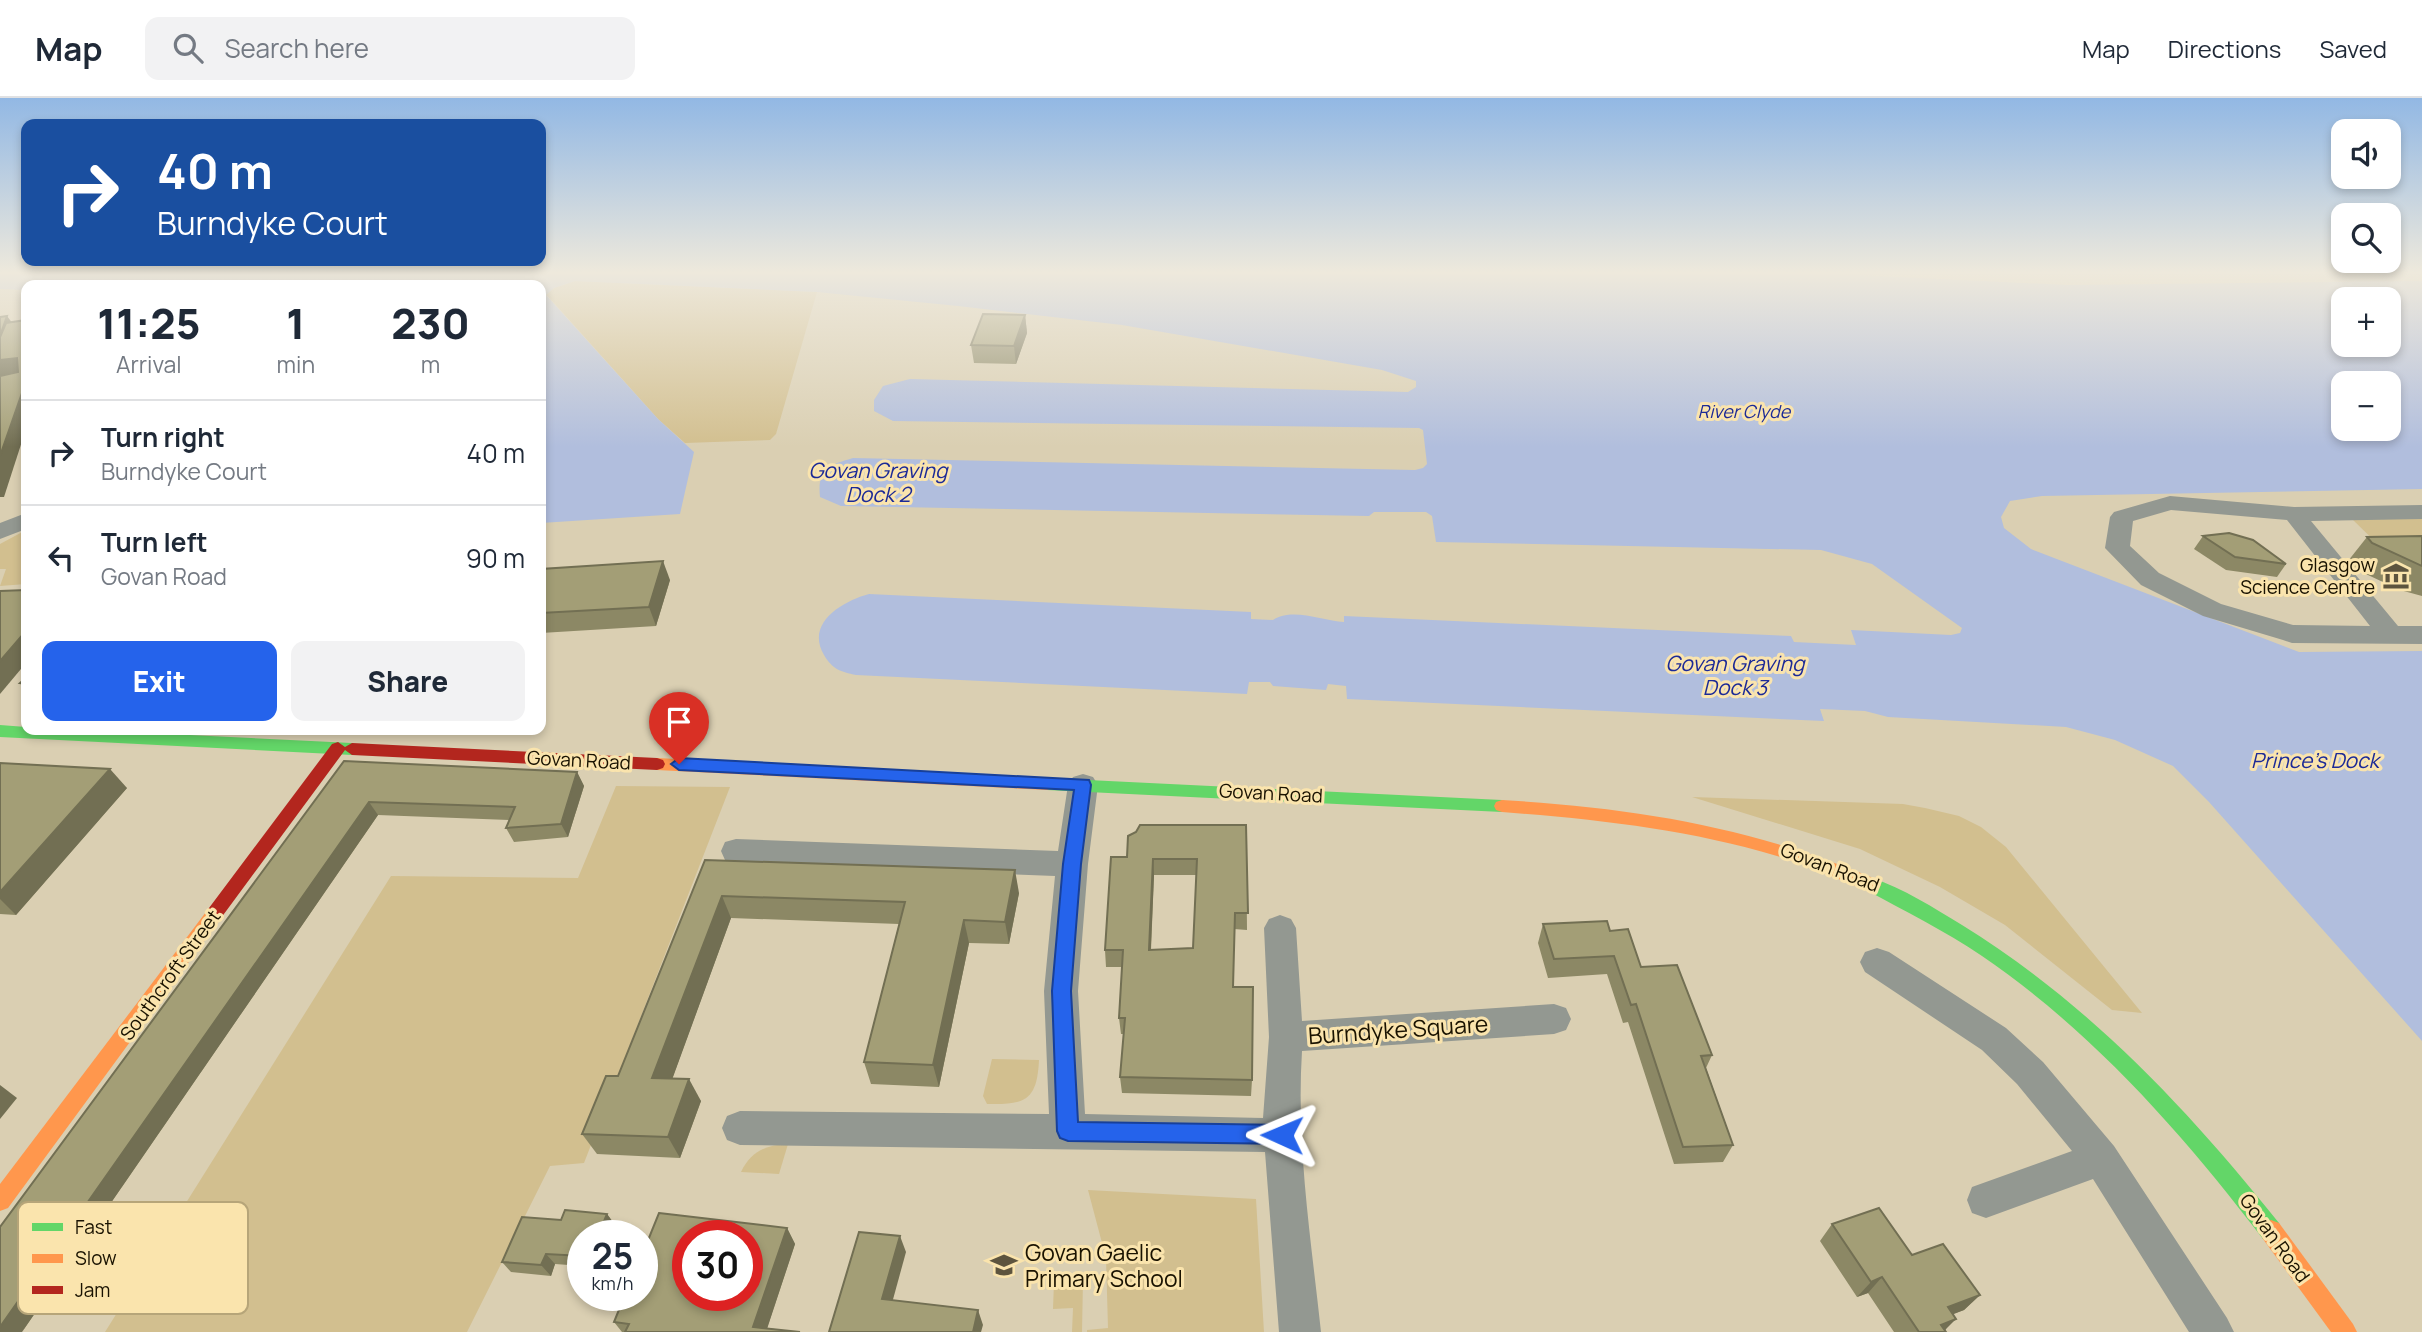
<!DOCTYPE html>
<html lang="en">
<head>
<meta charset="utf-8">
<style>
	:root { --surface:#fff; --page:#f2f2f3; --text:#1f2937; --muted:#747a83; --line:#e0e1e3; --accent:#2563eb }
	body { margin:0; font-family:Manrope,sans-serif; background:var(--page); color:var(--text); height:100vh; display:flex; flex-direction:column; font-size:26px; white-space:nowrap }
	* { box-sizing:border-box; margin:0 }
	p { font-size:23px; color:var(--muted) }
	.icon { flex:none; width:38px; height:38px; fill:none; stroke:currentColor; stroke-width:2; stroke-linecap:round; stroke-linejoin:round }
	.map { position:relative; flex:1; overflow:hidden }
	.drawer { position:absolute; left:21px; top:182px; width:525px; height:455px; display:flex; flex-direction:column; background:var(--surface); border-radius:14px; box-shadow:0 4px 10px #0003 }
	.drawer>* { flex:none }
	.banner { position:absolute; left:21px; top:21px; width:525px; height:147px; border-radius:14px; box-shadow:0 4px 10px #0003; background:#1a4fa0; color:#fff; overflow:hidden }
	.fabs { position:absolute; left:2331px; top:21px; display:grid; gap:14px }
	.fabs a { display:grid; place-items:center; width:70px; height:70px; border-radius:14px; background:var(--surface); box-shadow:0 4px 10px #0003; font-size:35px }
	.speed { position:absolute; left:567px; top:1122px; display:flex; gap:14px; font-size:35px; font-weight:700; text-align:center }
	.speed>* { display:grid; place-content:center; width:91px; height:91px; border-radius:50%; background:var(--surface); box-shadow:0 4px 10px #0003; line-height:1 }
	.speed small { font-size:18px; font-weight:400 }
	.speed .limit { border:10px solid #d22; background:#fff; color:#111 }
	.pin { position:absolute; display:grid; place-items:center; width:60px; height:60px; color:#fff; margin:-72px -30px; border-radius:50% 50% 50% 0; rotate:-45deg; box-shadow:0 0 7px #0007 }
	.pin .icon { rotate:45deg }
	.me { position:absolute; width:77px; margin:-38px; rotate:271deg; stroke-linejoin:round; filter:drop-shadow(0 0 5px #0008) }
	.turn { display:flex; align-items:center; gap:24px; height:147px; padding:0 21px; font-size:32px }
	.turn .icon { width:91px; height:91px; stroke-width:2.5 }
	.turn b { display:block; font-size:49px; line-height:60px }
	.eta { display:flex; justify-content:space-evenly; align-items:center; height:119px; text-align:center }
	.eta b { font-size:42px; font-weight:800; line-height:49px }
	.button { display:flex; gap:14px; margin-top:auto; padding:14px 21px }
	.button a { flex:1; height:80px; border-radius:14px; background:var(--accent); color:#fff; font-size:28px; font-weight:800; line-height:80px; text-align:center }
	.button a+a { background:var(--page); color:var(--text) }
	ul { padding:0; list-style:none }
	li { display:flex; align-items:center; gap:21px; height:105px; padding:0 21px; border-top:2px solid var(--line) }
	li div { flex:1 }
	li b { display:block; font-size:26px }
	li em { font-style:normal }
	header { display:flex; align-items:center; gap:42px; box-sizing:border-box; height:98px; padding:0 35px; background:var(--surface); border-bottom:2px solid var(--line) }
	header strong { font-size:33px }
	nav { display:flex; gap:38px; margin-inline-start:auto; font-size:24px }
	.search { width:490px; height:63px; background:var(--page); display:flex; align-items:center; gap:18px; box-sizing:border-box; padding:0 24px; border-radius:14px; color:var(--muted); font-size:26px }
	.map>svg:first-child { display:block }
	.green { fill:#d2bf8f }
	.water { fill:#b1bedd; fill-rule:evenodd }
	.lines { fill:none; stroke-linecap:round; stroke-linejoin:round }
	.street { fill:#939891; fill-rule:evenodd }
	.fast { fill:#63d668; fill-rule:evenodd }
	.slow { fill:#ff974d; fill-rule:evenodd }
	.jam { fill:#b3261e; fill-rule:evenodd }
	.wall { fill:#8c8865; fill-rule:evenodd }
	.shaded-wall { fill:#726f53 }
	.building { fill:#a39e76; stroke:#726f53; stroke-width:2; fill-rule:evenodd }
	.route { fill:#2563eb; stroke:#184099; stroke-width:2 }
	.labels { text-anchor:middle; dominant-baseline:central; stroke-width:6; stroke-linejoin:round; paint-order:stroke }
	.far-water-label { font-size:18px; font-style:italic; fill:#1c2a97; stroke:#fae4ad }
	.poi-label { font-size:19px; fill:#191200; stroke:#fae4ad; text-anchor:end }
	.street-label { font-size:19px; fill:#191200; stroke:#fae4ad }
	.water-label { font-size:21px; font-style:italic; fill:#1c2a97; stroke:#fae4ad }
	.near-street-label { font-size:23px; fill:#191200; stroke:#fae4ad }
	.near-poi-label { font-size:23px; fill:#191200; stroke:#fae4ad; text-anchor:start }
	.key { fill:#fae4ad; stroke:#b6a579; stroke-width:2 }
	.key-label { font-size:19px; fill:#191200 }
</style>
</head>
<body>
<header>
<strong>Map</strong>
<div class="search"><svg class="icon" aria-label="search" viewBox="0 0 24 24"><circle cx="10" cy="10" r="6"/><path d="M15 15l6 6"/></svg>Search here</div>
<nav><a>Map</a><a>Directions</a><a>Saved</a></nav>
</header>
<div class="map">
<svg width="2422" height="1234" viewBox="0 0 2422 1234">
	<rect width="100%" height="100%" fill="#dacfb2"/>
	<g class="green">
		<polygon points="575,183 817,194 776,336 770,342 685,345 658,321 546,196 554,190"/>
		<polygon points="2422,419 2422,462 2395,463 2351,420"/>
		<polygon points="26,432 26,486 0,488 6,471 0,471 0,446"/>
		<polygon points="616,688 730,689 584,1065 550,1068 467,1234 105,1234 391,778 578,780"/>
		<polygon points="1692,699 1903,706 1925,710 1959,718 1981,729 2006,749 2142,915 2112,912 2005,827 1940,789 1860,751"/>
		<path d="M992 961 1039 962C1037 1002 1026 1007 987 1006L983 998Z"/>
		<path d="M788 1046 779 1076 741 1074C751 1053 766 1047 788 1046Z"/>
		<polygon points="1088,1092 1256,1101 1264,1234 1087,1234 1087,1232 1108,1230 1106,1160"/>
		<polygon points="1083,1182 1082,1234 1072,1234 1073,1210 1053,1211 1054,1184"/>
	</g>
	<path class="water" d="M0 176H1836L2068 187 2422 183V391L2042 398 2010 403 2001 419 2004 430 2031 451 2299 554 2422 553V943L2209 704 2173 668 2115 642 2066 629 1888 619 1865 613 1820 611 1824 623 1347 601 1346 588 1328 586 1326 592 1273 588 1270 584H1249L1247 596 856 577C841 574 832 571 824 557 805 525 843 503 869 496L1251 514V521L1273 522C1292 509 1323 523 1344 524V518L1791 538 1794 544 1856 547 1851 532 1951 537 1960 535 1962 530 1872 466 1821 452 1436 444 1432 418 1426 414H1374L1369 418 841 408 820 399C817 371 829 367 853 360L1415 372 1423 370 1427 366 1423 332 1419 330 893 323 874 313V302L883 288 910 281 1408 294 1416 289V283L1382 272 1122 227 958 208 817 194 575 183 554 190 546 197 658 321 694 354 680 416 541 425V187H26V192L0 191ZM2343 201H2389V247H2343ZM2343 285H2389V331H2343Z"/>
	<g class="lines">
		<g class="street">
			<path d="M2170 398 2294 409 2422 407V421L2311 423 2398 528H2422V546L2292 545 2283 542 2203 518 2141 487 2105 450 2110 419 2114 414ZM2171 412 2287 422 2370 528 2293 527 2221 506 2159 475 2130 448 2133 423Z"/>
			<polygon points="26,415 26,431 0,441 0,425"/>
			<path d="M1083 676 1093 679 1098 687 1088 766 1078 893 1085 1016 1263 1020 1269 939 1264 830 1269 821 1280 817 1291 821 1296 830 1302 923 1554 906 1566 910 1571 921 1566 932 1554 936 1302 953C1296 1047 1311 1141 1321 1234H1279L1265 1054 740 1047 727 1042 722 1030 727 1018 740 1013 1049 1016 1044 893 1055 778 736 765 725 762 721 753 725 744 736 741 1058 753 1068 687 1073 679Z"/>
			<polygon points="1877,850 1889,854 2006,930 2043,964 2114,1048 2227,1220 2234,1234 2189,1234 2093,1081 1986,1120 1972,1115 1967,1102 1972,1089 2072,1053 2017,986 1982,952 1865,874 1860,864 1865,854"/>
		</g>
		<g class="fast">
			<polygon points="0,627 26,629 26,632 88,632 352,645 360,651 352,657 0,639"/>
			<polygon points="1047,680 1502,702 1508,704 1510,708 1508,712 1502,714 1047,692 1041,690 1039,686 1041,682"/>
			<path d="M1872 780C1903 790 1934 810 1962 827 2088 905 2187 1010 2279 1125L2282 1133 2279 1141 2271 1144 2263 1141C2182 1035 2093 934 1982 858 1945 833 1905 813 1866 792L1863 787 1866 782Z"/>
		</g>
		<g class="slow">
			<polygon points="657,660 1047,680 1053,682 1055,686 1053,690 1047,692 657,672 651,670 649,666 651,662"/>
			<path d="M1502 702C1637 710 1752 729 1878 782L1881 787 1878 792 1872 794C1840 783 1810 767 1777 758 1687 731 1595 721 1502 714L1496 712 1494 708 1496 704Z"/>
			<polygon points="215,808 221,810 224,815 221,820 8,1110 0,1113 0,1086 209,810"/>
			<polygon points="2271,1122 2279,1125 2353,1226 2357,1234 2331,1234 2263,1141 2260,1133 2263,1125"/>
		</g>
		<polygon class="jam" points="338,644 345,649 352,645 657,660 663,662 665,666 663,670 657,672 352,657 345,652 221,820 215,822 209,820 206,815 209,810 332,646"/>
	</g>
	<g class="wall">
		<polygon points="1025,217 1027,235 1016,266 974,265 971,247"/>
		<polygon points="2203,438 2286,466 2277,479 2226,472 2194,451"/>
		<polygon points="2422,438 2422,498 2400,492 2353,470 2348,463 2367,439"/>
		<polygon points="541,471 670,482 656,528 541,535"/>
		<polygon points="26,580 26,592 20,585"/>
		<polygon points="344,663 577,674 584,688 568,739 514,744 506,730 509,722 378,717 22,1234"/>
		<polygon points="0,665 127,690 16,817 0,816"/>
		<path d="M1246 727 1247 832 1234 831 1233 889 1252 982 1251 998 1122 995 1120 979 1124 936H1121L1119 920 1122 869H1106L1105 852 1127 759ZM1154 777H1196L1193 850 1151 852Z"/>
		<polygon points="705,762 1019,795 1009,846 969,845 939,989 871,986 864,964 899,826 731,820 672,981 701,1003 680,1060 597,1056 582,1036 618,978"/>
		<polygon points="1543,826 1610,833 1712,957 1706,970 1733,1047 1723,1064 1674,1066 1628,924 1623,925 1607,876 1548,880 1538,845"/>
		<polygon points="565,1112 607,1116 615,1127 611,1138 583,1138 583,1168 555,1166 551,1178 511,1174 502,1164 522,1119 561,1122"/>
		<polygon points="1832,1126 1912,1157 1980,1197 1964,1212 1953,1216 1945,1233 1946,1234 1894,1234 1868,1195 1857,1199 1820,1143"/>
		<polygon points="787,1130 795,1146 767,1230 800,1234 622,1234 614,1224"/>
	</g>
	<g class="shaded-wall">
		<polygon points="1025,217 1027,235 1016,266 1014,248"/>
		<polygon points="7,218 16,230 0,238"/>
		<polygon points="17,260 26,273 0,278 0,262"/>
		<polygon points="22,295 26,295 26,331 4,399 0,399 0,358"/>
		<polygon points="663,463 670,482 656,528 649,509"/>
		<polygon points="26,533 26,565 0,596 0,563"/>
		<polygon points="110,671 127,690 16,817 0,801 0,794"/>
		<polygon points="577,674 584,688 568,739 561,726"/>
		<polygon points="369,704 378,717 22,1234 0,1234 0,1229"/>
		<polygon points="1153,761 1154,777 1150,869 1149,852"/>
		<polygon points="1015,772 1019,795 1009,846 1005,824"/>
		<polygon points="722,798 731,820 665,1001 652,980"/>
		<polygon points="964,822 969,845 939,989 933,967"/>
		<polygon points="689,981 701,1003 680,1060 668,1039"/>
		<polygon points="0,987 17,1000 0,1021"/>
		<polygon points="607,1116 615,1127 611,1138 598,1138"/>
		<polygon points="787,1130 795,1146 766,1234 753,1229"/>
		<polygon points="900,1138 906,1154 889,1216 882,1201"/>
		<polygon points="546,1156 555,1166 551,1178 541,1167"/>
		<polygon points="1882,1179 1868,1195 1857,1199 1871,1184"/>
		<polygon points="1980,1197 1964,1212 1933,1224 1948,1209"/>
		<polygon points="978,1212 983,1227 981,1234 973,1234"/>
		<polygon points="1956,1221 1943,1234 1941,1227"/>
	</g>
	<g class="building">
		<polygon points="983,216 1025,217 1014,248 971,247"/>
		<polygon points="7,218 0,238 0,219"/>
		<polygon points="26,222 26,295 22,295 0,358 0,278 18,274 17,260 0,262 0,239 6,225"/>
		<polygon points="2229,435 2253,442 2286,466 2235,459 2203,438"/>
		<polygon points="2422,438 2422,468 2372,445 2367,439"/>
		<polygon points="663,463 649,509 541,515 541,471"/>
		<polygon points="26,492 26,533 0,563 0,493"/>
		<polygon points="26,580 26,586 20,585"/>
		<polygon points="344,663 577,674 561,726 506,730 515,709 369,704 0,1229 0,1129"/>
		<polygon points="0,665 110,671 0,794"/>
		<path d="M1140 727H1246L1248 815H1235L1233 889H1253L1252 982 1120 979 1125 920H1119L1123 852H1105L1111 759H1127L1128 738 1136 734ZM1153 761H1197L1193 850 1149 852Z"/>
		<polygon points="705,762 1015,772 1005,824 964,822 933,967 864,964 905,804 722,798 652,980 689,981 668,1039 582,1036 606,978 618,978"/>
		<polygon points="1607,823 1610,833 1628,831 1641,869 1677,867 1712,957 1701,958 1733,1047 1683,1049 1636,906 1631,907 1614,858 1554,861 1543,826"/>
		<polygon points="1879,1110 1912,1157 1943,1146 1980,1197 1948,1209 1956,1221 1941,1227 1946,1234 1919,1234 1882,1179 1871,1184 1832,1126"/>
		<polygon points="565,1112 607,1116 598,1138 583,1138 583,1158 546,1156 541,1167 502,1164 522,1119 561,1122"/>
		<path d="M659 1115 787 1130 753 1229 800 1234H625L629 1226 614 1224 625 1197H642V1157ZM688 1138H747V1197H688Z"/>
		<polygon points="859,1134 900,1138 882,1201 978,1212 973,1234 829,1234"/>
	</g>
	<linearGradient id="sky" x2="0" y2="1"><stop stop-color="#92b8e4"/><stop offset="0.5" stop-color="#eee9dc"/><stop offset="1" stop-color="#eee9dc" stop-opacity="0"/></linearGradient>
	<rect width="2422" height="349" fill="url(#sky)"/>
	<polygon class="route" points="679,660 1089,682 1091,687 1081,766 1071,893 1078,1024 1282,1027 1289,1030 1293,1037 1289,1043 1282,1046 1068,1043 1060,1040 1057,1033 1052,893 1063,766 1074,692 679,672 671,666"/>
	<defs>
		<g id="museum-bare" transform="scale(2.1)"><path d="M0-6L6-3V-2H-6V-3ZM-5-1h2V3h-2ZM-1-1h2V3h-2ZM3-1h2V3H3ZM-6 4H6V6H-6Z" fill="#5d543e" stroke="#fae4ad" stroke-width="2.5" paint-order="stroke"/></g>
		<g id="school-bare" transform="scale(2.1)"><path d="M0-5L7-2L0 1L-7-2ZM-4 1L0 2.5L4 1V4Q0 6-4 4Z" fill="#5d543e" stroke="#fae4ad" stroke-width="2.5" paint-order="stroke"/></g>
	</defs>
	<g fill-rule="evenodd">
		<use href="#museum-bare" x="2396" y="478"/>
		<use href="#school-bare" x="1004" y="1167"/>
	</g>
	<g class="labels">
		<g class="far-water-label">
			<text x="1744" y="313">River Clyde</text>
		</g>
		<g class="poi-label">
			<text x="2375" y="467">Glasgow<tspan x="2375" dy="22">Science Centre</tspan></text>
		</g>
		<g class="street-label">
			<text transform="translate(579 662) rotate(3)">Govan Road</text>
			<text transform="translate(1271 695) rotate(3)">Govan Road</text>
			<text transform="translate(1830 769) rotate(21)">Govan Road</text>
			<text transform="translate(170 877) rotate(-54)">Southcroft Street</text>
			<text transform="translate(2275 1140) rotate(54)">Govan Road</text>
		</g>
		<g class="water-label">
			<text x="878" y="372">Govan Graving<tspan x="878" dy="24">Dock 2</tspan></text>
			<text x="1735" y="565">Govan Graving<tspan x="1735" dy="24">Dock 3</tspan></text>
			<text x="2315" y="662">Prince's Dock</text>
		</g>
		<g class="near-street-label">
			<text transform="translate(1398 931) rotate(-4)">Burndyke Square</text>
		</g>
		<g class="near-poi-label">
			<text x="1025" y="1154">Govan Gaelic<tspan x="1025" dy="26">Primary School</tspan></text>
		</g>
	</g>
	<rect x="18" y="1104" width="230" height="112" rx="10" class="key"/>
	<rect x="32" y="1125" width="31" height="8" fill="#63d668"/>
	<rect x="32" y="1156" width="31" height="9" fill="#ff974d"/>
	<rect x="32" y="1188" width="31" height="8" fill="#b3261e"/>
	<g class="key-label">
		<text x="75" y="1136">Fast</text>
		<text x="75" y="1167">Slow</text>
		<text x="75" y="1199">Jam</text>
	</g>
</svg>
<div class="fabs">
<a><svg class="icon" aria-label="sound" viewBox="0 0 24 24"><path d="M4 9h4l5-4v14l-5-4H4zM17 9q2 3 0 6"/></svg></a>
<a><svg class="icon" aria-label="search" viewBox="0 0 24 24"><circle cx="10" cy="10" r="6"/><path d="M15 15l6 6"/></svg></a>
<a>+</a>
<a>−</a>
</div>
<div class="speed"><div>25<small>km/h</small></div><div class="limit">30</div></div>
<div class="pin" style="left:679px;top:666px;background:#d93025"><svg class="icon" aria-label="arrive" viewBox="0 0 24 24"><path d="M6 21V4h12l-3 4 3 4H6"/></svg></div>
<svg class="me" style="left:1282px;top:1037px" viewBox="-20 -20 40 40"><path d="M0-17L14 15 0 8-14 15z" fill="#2563eb" stroke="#fff" stroke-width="4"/></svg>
<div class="banner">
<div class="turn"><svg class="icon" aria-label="right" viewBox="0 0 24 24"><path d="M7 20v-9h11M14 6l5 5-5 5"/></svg><div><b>40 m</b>Burndyke Court</div></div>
</div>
<section class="drawer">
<div class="eta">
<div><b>11:25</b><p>Arrival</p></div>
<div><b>1</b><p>min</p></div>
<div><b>230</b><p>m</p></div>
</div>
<ul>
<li><svg class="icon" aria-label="right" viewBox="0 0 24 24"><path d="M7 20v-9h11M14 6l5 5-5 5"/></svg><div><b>Turn right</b><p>Burndyke Court</p></div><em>40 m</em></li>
<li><svg class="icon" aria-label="left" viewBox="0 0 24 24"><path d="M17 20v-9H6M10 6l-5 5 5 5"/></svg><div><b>Turn left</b><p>Govan Road</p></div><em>90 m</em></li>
</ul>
<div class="button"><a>Exit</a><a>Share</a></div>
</section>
</div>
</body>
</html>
